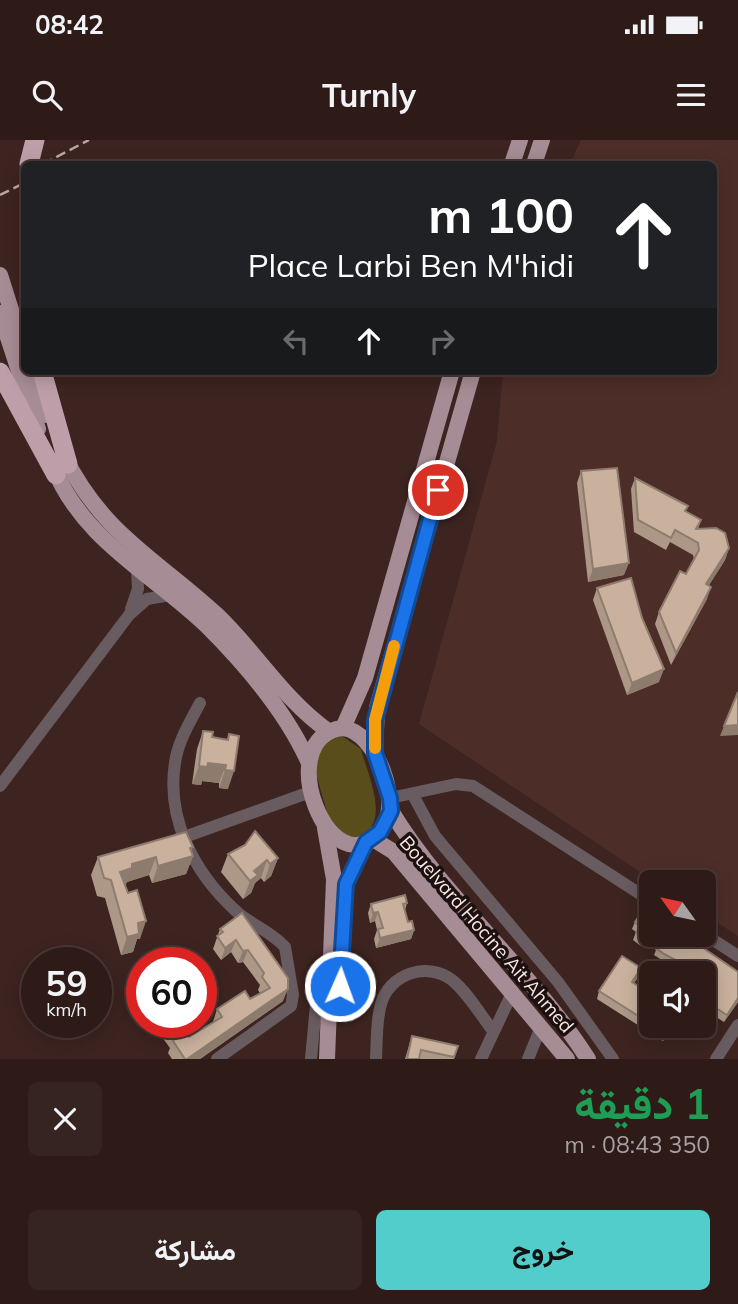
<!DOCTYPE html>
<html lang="ar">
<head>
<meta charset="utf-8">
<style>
	:root { --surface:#2e1b18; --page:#362421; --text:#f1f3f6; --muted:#a7a1a2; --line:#493937; --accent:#53cdcb }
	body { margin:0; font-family:Mulish,Vazirmatn,sans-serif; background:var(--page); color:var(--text); direction:rtl; height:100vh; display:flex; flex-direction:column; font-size:26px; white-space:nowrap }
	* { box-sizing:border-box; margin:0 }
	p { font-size:23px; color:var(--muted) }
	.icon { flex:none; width:38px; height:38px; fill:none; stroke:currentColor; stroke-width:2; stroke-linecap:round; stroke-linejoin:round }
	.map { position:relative; height:919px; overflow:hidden; direction:ltr }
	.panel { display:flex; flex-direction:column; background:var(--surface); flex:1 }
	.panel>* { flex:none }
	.guide { position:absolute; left:21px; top:21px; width:696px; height:214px; border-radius:10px; box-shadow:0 4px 18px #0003,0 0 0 2px var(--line); direction:rtl; background:#202124; color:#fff; overflow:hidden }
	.needle { width:46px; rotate:303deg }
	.buttons { position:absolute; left:639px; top:730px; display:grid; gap:14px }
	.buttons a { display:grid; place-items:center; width:77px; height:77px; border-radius:10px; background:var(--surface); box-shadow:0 4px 18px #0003,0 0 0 2px var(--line); font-size:35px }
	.speed { position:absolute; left:21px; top:807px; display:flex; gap:14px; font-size:35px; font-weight:700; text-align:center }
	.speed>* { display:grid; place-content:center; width:91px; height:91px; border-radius:50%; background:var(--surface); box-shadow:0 4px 18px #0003,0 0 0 2px var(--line); line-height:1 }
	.speed small { font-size:18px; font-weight:400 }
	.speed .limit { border:10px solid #d22; background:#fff; color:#111 }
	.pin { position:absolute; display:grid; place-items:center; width:60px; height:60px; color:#fff; margin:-30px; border:4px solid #fff; border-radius:50%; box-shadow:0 2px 7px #0007 }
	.me { position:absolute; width:77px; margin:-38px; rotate:2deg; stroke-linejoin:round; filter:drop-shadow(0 0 5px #0008) }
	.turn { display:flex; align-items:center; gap:24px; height:147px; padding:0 28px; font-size:32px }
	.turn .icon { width:91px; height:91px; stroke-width:2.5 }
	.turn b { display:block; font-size:49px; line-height:60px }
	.lanes { display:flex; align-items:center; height:66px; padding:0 28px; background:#0003; justify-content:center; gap:35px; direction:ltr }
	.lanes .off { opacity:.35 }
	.round { display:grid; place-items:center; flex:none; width:74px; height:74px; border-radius:10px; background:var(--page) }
	.headline { display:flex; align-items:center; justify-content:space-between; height:119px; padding:0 28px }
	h1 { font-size:42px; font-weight:700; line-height:52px; color:#1e9e55 }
	.cta { display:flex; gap:14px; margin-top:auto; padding:14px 28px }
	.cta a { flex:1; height:80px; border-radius:10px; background:var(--accent); color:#111; font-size:28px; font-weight:700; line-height:80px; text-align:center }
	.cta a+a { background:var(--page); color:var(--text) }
	.status { display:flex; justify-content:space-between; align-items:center; height:49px; padding:0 35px; background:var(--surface); direction:ltr }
	.status svg { height:19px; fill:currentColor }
	header { display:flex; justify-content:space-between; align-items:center; height:91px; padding:0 28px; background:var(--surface); font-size:32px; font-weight:700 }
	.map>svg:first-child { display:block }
	.built { fill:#4d2d28 }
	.green { fill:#594d1c }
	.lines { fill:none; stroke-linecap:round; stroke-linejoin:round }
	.minor { stroke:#695c60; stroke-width:12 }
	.major { stroke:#a68c94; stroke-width:16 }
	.highway { stroke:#be9fa9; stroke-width:19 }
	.rail { stroke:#baa6a3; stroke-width:2.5; stroke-dasharray:10 5; stroke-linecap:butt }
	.wall { fill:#ad9887 }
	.shaded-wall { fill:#8d7c6e }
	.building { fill:#c9b19d; stroke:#8d7c6e; stroke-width:2 }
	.route-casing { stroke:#114b97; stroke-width:18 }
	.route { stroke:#1a73e8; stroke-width:12 }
	.slow { stroke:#f59e0b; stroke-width:12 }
	.labels { text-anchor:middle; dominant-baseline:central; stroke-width:7; stroke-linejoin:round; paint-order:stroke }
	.street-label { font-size:19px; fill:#fae9e6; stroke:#1c110f }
</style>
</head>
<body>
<div class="status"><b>08:42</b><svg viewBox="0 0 49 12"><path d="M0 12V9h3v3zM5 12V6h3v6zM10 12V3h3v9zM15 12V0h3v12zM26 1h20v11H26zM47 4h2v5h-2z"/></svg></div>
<header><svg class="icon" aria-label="menu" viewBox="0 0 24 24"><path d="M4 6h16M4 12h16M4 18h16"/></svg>Turnly<svg class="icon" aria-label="search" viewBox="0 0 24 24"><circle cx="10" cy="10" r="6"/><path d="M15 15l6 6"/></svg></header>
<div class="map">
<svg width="738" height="919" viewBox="0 0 738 919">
	<rect width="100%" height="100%" fill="#3d2420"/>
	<polygon class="built" points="581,0 738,0 738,796 704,774 704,742 655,742 419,584 497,301 503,231 714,231 714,24 570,24"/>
	<path class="green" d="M342 596 361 609C367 633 388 675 366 693 353 702 341 693 331 686L312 620 318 605Z"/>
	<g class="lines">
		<g class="minor">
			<polyline points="131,469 138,449 137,429"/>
			<path d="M200 563C191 580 180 598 176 617 164 677 194 733 237 772 252 785 273 793 285 807L293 855 291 866 217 919"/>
			<polyline points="0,646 129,475 147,459 170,455"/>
			<polyline points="413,655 435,696 558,842 613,919"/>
			<polyline points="390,658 456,644 473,646 651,761"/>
			<polyline points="176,700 313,651"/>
			<polyline points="704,794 738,816"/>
			<polyline points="311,919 318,843 330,825"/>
			<path d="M376 919C377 901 376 881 381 864 389 834 427 821 452 840 468 853 480 874 493 891"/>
			<polyline points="481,919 513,851"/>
			<polyline points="528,919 541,887"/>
			<polyline points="716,919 738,885"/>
		</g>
		<g class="major">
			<polyline points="512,24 520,0"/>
			<polyline points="534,24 542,0"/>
			<polyline points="0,135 24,211"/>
			<polyline points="0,173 38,289"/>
			<polyline points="31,231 45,275"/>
			<path d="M63 314C103 395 154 417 217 475 256 512 283 559 328 591"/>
			<path d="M53 326C82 400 153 434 207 486 246 525 287 573 309 623"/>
			<polyline points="343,588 365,538 452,231"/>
			<path d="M343 588C377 592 402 663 382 689 331 755 269 596 343 588Z"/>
			<polyline points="375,613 377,568 473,231"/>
			<path d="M391 671C446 761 531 830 588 919"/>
			<polyline points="325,688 334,739 327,919"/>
			<polyline points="373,699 394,712 567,919"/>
			<polyline points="341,815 346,744 366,702"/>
		</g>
		<g class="highway">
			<polyline points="29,24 35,0"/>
			<polyline points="42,231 68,324"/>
			<polyline points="0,232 56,335"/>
		</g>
		<g class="rail">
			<polyline points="43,24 89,0"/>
			<polyline points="0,55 24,43"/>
		</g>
	</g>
	<g class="wall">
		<polygon points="581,331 624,435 588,442 577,343"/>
		<polygon points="635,338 686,372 701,380 698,389 729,408 725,420 709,445 707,459 671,525 655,484 659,472 686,434 694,419 693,415 670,402 666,410 634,392 631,349"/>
		<polygon points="597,448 659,542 627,555 593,460"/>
		<polygon points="203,591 212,597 227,599 229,594 228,649 219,648 219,643 202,641 201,645 192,644 197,609"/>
		<polygon points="228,714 278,718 271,736 264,742 261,738 255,743 251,753 243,759 221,732"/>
		<polygon points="193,716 186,734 152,743 149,735 127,742 125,745 140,799 137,799 133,812 121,815 105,758 97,756 91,735 98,717"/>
		<polygon points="407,763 405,770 408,782 414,790 411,799 376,808 374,799 377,790 375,781 370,783 368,773 371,764"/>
		<polygon points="242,773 283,861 200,919 172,919 168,913 170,908 151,882 181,882 180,885 189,897 213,882 217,869 250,859 260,853 258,850 260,845 243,822 238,823 231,812 221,820 213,809 220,789"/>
		<polygon points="635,782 683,794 738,862 724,882 705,870 708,863 713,855 704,849 704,833 692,833 685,828 682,833 654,815 656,810 644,802 641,806 633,800 636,792 632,789"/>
		<polygon points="639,836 634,843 651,861 651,886 672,886 663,901 597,859 599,851"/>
		<polygon points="142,852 142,868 138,863"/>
		<polygon points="412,896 458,906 454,919 405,919"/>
	</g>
	<g class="shaded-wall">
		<polygon points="729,408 725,420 702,456 706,444"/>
		<polygon points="629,423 624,435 588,442 593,429"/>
		<polygon points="711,447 707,459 671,525 676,513"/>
		<polygon points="664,529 659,542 627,555 632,543"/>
		<polygon points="738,585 738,595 720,596 724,586"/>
		<polygon points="208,623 226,625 219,643 202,641 201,645 192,644 199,626"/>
		<polygon points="225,630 234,631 228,649 219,648"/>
		<polygon points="193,707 190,717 193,716 186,734 152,743 158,726"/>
		<polygon points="156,717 149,735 127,742 125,746 120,732 132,724"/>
		<polygon points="278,718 271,736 264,742 270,724"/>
		<polygon points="267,720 261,738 255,743 251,753 243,759 254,731"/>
		<polygon points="378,772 375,781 370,783 373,773"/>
		<polygon points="146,781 140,799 137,799 133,812 121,815 127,797 138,783"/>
		<polygon points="414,790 411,799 376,808 380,798"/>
		<polygon points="236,800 231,812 221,820 225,808"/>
		<polygon points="248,810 243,822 238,823 243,811"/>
		<polygon points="641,828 639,836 629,850 632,842"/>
		<polygon points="288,849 283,861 200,919 187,919"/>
		<polygon points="738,858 738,862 724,882 727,875"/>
		<polygon points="671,886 672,886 671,888 663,901 666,894"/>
	</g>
	<g class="building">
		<polygon points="617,328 629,423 593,429 581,331"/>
		<polygon points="635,338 688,366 685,371 701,380 696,389 716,388 725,393 729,408 706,444 711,447 676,513 659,472 680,431 686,434 699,410 698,403 675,390 671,398 638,380"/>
		<polygon points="631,438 642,478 664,529 632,543 597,448"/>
		<polygon points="738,552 738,585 724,586"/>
		<polygon points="203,591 213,592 212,597 228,600 229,594 239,596 234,631 225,630 226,625 208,623 207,627 199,626"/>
		<polygon points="255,691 278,718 270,724 267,720 254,731 258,735 250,741 228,714 245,705"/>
		<polygon points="186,692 193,707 190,708 193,716 158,726 156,717 132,724 132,728 120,732 128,753 137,750 146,781 138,783 139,794 127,797 111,740 104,738 98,717"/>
		<polygon points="405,755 407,763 403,764 408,782 412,781 414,790 380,798 378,789 383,788 378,772 373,773 371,764"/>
		<polygon points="644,769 651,773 651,794 683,794 738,832 738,858 727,875 708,863 717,849 704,839 704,833 699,833 701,831 688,821 685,825 664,814 656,808 660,803 646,794 644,798 636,793 640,787 635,782"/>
		<polygon points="242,773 288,838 288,849 187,919 185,919 173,901 176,898 164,882 180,882 179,883 189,897 222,877 217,869 245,851 250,859 270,848 262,837 264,833 248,810 243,811 236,800 225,808 217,796 223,792 220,789"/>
		<polygon points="622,816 641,828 632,842 651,854 649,860 651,861 651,884 599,851"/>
		<polygon points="653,886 671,886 666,894"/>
		<polygon points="412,896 458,906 454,917 421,910 419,919 407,919"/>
	</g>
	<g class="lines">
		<g class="route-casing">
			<polyline id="route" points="340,846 346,744 366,702 380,692 391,671 390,658 375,613 375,580 438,350"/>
		</g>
		<use href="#route" class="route"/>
		<polyline class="slow" points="375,608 375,580 394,506"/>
	</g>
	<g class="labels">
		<g class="street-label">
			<text transform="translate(487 794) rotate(49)">Bouelvard Hocine Ait Ahmed</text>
		</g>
	</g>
</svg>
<div class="buttons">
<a><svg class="needle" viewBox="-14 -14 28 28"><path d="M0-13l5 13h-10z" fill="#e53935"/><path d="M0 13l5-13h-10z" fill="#a7a1a2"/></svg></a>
<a><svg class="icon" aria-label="sound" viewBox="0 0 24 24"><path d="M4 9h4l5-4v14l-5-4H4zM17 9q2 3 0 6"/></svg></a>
</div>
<div class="speed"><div>59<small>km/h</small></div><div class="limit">60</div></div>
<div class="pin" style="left:438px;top:350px;background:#d93025"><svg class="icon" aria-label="arrive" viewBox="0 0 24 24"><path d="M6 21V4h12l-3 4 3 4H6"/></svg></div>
<svg class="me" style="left:340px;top:846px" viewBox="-20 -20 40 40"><circle r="17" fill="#1a73e8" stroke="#fff" stroke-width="3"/><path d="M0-11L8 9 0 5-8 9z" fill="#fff"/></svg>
<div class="guide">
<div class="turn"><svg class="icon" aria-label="ahead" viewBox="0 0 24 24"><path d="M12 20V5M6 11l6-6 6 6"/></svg><div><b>100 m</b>Place Larbi Ben M'hidi</div></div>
<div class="lanes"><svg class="icon off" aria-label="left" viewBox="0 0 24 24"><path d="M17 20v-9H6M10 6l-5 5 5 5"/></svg><svg class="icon" aria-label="ahead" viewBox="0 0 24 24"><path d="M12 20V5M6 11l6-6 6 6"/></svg><svg class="icon off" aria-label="right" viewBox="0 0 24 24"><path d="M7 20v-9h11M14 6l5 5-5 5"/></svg></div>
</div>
</div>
<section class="panel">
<div class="headline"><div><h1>1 دقيقة</h1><p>350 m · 08:43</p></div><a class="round"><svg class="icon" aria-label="close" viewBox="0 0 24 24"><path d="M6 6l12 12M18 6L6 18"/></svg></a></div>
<div class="cta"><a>خروج</a><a>مشاركة</a></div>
</section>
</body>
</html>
